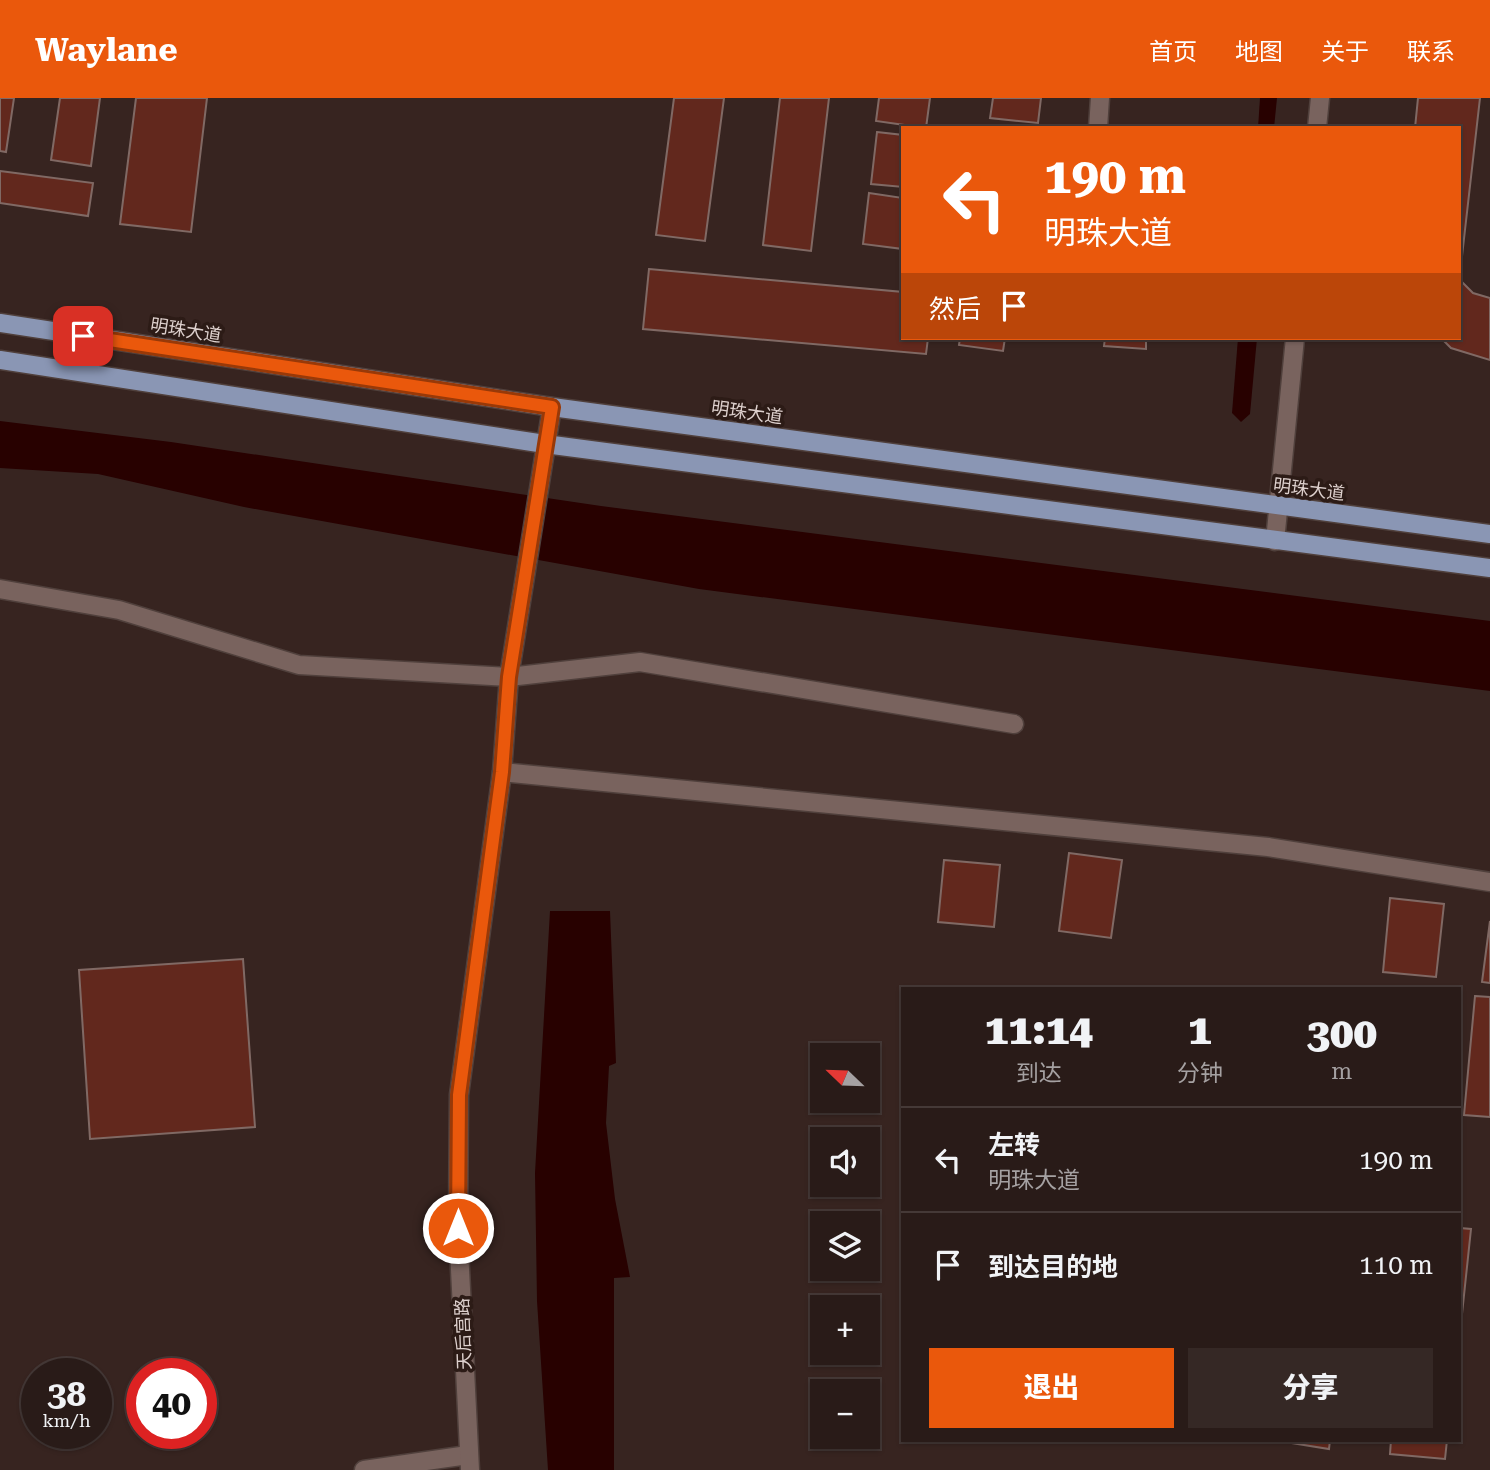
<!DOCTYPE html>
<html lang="zh">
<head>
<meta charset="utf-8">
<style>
	:root { --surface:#291b18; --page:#352825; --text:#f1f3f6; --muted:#a5a1a2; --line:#453937; --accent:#ea580c }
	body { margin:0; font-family:"Roboto Serif","Noto Sans SC",serif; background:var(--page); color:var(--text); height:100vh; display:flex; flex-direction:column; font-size:26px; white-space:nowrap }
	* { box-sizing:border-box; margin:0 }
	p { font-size:23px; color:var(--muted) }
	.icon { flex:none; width:38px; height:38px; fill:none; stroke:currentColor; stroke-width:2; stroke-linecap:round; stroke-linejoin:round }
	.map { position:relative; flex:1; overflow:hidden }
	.drawer { position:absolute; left:901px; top:889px; width:560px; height:455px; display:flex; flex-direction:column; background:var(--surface); border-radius:0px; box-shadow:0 2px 5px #0004,0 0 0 2px var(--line) }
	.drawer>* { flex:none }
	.guide { position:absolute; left:901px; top:28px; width:560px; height:214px; border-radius:0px; box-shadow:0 2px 5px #0004,0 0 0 2px var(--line); background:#ea580c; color:#fff; overflow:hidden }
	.needle { width:46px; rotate:293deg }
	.buttons { position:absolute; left:810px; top:945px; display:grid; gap:14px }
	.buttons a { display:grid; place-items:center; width:70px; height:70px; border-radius:0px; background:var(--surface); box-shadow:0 2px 5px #0004,0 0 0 2px var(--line); font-size:35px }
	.speed { position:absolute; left:21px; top:1260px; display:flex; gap:14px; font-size:35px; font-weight:700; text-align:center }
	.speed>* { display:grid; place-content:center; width:91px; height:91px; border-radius:50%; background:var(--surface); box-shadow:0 2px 5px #0004,0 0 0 2px var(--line); line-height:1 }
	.speed small { font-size:18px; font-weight:400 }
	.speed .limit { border:10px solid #d22; background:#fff; color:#111 }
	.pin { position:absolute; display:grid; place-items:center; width:60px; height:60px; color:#fff; margin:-30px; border-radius:14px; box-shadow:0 4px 10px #0006 }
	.me { position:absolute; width:77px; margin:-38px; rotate:0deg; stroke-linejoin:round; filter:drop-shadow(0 0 5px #0008) }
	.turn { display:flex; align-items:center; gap:24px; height:147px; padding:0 28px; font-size:32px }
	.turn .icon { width:91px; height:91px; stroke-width:2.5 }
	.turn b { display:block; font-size:49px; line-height:60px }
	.then { display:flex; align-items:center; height:66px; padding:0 28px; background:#0003; gap:14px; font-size:26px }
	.eta { display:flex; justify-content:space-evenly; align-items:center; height:119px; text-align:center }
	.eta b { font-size:42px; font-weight:800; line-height:49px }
	.cta { display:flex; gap:14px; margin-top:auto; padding:14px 28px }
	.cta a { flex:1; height:80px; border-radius:0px; background:var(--accent); color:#fff; font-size:28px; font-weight:800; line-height:80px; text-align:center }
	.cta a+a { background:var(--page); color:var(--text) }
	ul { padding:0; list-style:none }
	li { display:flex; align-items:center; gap:21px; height:105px; padding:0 28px; border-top:2px solid var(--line) }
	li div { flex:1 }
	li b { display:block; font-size:26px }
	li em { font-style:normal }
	header { display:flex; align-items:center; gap:42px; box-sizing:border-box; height:98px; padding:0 35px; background:var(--accent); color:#fff }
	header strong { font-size:33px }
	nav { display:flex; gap:38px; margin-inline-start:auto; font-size:24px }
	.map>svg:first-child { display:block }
	.water { fill:#280100 }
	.building { fill:#62281d; stroke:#806964; stroke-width:2 }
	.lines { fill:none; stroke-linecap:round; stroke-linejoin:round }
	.minor-casing { stroke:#50403c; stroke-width:21 }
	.major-casing { stroke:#50403c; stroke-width:21 }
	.minor { stroke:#79635e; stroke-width:18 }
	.major { stroke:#8a96b4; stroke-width:18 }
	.route-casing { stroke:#983908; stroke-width:18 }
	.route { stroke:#ea580c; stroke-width:12 }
	.labels { text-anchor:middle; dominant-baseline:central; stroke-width:7; stroke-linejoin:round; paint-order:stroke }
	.street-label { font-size:18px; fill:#ddd0cd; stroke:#2c1b16 }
</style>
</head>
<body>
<header>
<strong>Waylane</strong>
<nav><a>首页</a><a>地图</a><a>关于</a><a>联系</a></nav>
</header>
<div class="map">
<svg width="1490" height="1372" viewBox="0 0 1490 1372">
	<rect width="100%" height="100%" fill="#372420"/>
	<g class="water">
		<polygon points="1260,0 1277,0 1274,30 1258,30"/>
		<polygon points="1238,240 1257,240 1250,316 1241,324 1232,315"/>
		<polygon points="0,323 171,344 601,408 1490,523 1490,593 699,491 244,409 98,376 0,370"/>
		<polygon points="550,813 610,813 616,965 609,968 606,1025 615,1101 630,1179 614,1180 614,1372 548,1372 537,1203 535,1075"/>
	</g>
	<g class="building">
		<polygon points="0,0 14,0 6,54 0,53"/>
		<polygon points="60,0 100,0 91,68 51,62"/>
		<polygon points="136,0 207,0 191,134 120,126"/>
		<polygon points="674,0 724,0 705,143 656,137"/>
		<polygon points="780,0 829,0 811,153 763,147"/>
		<polygon points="879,0 930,0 926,30 876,23"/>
		<polygon points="993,0 1041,0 1038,25 990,20"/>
		<polygon points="1418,0 1480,0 1461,167 1462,184 1473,195 1490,200 1490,262 1451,250 1441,240 1460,240 1460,30 1415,30"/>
		<polygon points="877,34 903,37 903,89 871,86"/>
		<polygon points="0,73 93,85 88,118 0,105"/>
		<polygon points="869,95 903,100 903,151 863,146"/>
		<polygon points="649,171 903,194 903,240 928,240 926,256 643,231"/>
		<polygon points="960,240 1005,240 1003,253 959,247"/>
		<polygon points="1105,240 1146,240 1146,251 1104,248"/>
		<polygon points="1069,755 1122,762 1111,840 1059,833"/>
		<polygon points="944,762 1000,767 994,829 938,824"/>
		<polygon points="1390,800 1444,806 1436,879 1383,874"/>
		<polygon points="1490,823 1490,885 1482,884"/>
		<polygon points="243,861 255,1029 90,1041 79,872"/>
		<polygon points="1475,898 1490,899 1490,1019 1464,1017"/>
		<polygon points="1460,1130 1471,1131 1460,1235"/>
		<polygon points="1273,1342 1330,1342 1329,1351"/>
		<polygon points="1391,1342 1447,1342 1445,1361 1390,1356"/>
	</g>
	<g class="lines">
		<g class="minor-casing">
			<g id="minor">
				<polyline points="1098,30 1100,0"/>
				<polyline points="1317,30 1320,0"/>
				<polyline points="1275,443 1295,240"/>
				<polyline points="0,491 119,512 299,567 509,579 640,564 1014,626"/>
				<polyline points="502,674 1268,749 1490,784"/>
				<polyline points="364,1372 468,1357"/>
				<polyline points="470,1372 458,1131 459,997 502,674 509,579 552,309"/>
			</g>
		</g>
		<g class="major-casing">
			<g id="major">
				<polyline points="0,225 552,309 1490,436"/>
				<polyline points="0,262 545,346 1490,470"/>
			</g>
		</g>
		<use href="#minor" class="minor"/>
		<use href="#major" class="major"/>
	</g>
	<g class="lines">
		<g class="route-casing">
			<polyline id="route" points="83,238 552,309 509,579 502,674 459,997 458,1130"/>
		</g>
		<use href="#route" class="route"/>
	</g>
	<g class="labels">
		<g class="street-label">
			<text transform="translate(186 232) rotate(9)">明珠大道</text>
			<text transform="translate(747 314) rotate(8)">明珠大道</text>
			<text transform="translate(1309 391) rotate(7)">明珠大道</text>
			<text transform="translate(463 1236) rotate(-92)">天后宫路</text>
		</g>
	</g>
</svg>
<div class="buttons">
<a><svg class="needle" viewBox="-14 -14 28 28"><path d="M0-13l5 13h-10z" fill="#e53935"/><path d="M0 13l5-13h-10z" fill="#a5a1a2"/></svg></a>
<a><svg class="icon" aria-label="sound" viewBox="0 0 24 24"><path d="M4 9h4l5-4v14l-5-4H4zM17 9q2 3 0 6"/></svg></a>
<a><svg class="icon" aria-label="layers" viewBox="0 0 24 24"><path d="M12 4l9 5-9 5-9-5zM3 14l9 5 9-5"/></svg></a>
<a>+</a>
<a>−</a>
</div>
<div class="speed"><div>38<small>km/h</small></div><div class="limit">40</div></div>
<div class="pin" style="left:83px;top:238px;background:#d93025"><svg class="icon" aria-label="arrive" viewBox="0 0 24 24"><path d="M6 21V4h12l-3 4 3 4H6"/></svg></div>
<svg class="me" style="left:458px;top:1130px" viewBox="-20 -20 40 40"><circle r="17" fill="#ea580c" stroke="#fff" stroke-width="3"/><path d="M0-11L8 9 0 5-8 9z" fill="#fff"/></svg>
<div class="guide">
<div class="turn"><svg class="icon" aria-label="left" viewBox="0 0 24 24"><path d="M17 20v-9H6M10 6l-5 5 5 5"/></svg><div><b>190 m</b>明珠大道</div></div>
<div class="then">然后<svg class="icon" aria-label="arrive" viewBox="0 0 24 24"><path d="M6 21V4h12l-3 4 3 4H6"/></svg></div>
</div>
<section class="drawer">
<div class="eta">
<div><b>11:14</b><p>到达</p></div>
<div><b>1</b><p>分钟</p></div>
<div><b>300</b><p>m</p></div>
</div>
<ul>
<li><svg class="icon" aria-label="left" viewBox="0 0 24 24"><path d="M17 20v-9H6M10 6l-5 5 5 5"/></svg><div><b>左转</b><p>明珠大道</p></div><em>190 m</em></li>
<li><svg class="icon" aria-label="arrive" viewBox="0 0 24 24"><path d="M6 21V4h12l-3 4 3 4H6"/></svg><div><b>到达目的地</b></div><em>110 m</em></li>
</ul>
<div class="cta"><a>退出</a><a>分享</a></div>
</section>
</div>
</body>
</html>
